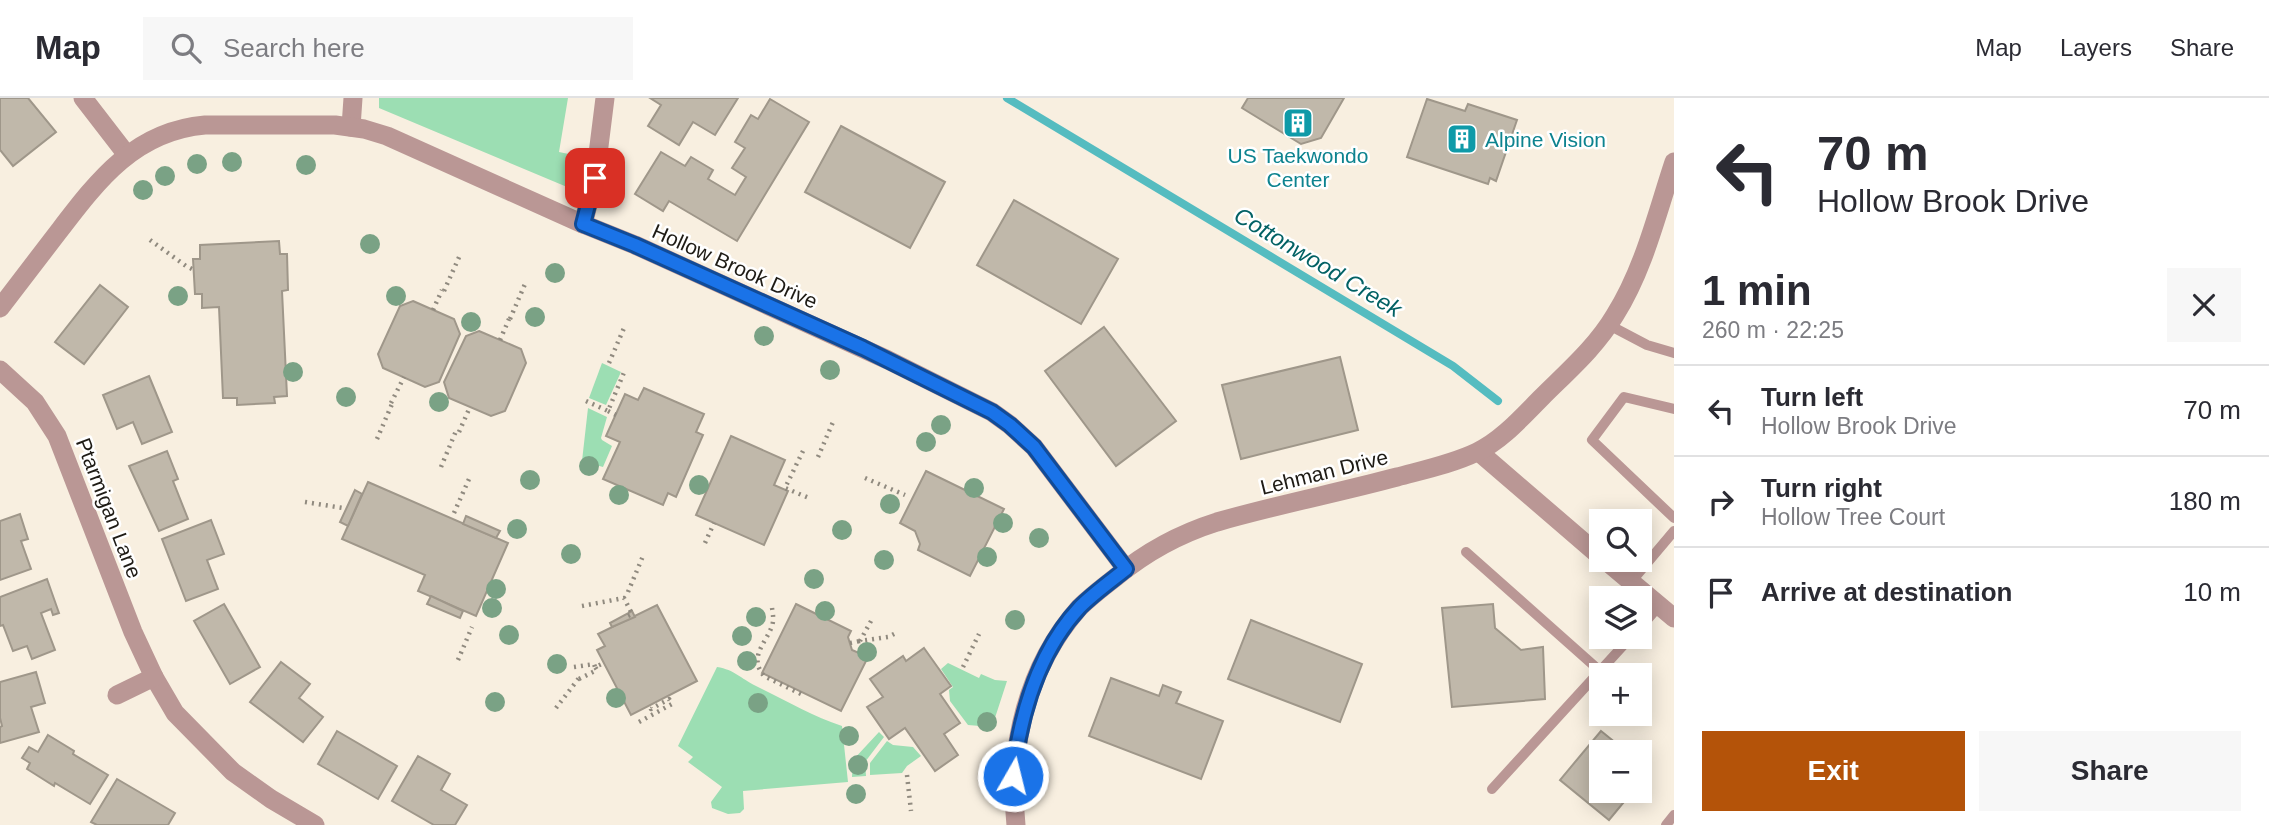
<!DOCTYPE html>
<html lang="en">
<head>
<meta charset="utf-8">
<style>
	:root { --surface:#fff; --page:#f7f7f7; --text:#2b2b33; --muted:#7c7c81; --line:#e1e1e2; --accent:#b45309 }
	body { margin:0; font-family:Helvetica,sans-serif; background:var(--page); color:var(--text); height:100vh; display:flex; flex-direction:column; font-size:26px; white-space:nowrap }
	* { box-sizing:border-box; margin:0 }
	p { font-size:23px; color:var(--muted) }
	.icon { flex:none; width:38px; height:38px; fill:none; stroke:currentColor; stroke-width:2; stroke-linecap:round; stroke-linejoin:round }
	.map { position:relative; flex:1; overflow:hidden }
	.sheet { display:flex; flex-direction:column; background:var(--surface); width:595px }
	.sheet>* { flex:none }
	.guide { background:#fff; color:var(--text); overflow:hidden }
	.buttons { position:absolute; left:1589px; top:411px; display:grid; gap:14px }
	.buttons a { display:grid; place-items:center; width:63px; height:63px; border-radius:0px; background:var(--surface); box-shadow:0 4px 18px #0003; font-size:35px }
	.pin { position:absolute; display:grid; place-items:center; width:60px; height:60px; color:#fff; margin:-30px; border-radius:14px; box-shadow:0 4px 10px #0006 }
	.me { position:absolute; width:77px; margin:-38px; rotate:8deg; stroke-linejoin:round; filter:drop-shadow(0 0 5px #0008) }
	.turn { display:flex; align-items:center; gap:24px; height:147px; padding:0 28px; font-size:32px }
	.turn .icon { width:91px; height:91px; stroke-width:2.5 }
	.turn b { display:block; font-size:49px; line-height:60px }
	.round { display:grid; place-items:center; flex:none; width:74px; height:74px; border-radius:0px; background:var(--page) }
	.headline { display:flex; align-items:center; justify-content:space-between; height:119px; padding:0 28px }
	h1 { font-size:42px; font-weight:600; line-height:52px }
	.primary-button { display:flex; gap:14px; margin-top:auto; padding:14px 28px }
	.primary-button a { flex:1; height:80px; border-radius:0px; background:var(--accent); color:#fff; font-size:28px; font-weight:600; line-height:80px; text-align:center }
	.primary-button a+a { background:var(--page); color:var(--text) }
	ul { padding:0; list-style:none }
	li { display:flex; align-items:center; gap:21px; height:91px; padding:0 28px; border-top:2px solid var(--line) }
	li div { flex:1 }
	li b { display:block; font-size:26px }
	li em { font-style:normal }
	header { display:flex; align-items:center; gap:42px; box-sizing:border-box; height:98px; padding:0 35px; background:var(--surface); border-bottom:2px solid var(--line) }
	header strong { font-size:33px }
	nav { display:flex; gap:38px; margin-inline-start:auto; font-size:24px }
	.search { width:490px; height:63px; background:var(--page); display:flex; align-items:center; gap:18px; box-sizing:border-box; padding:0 24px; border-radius:0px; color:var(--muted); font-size:26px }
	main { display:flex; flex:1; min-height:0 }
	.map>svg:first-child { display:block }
	.green { fill:#9cdeb3 }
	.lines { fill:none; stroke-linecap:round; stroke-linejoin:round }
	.stream { stroke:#55bcc0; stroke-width:8 }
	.building { fill:#c0b8aa; stroke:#9f978a; stroke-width:2 }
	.path { stroke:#908a7f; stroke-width:4.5; stroke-dasharray:2 5; stroke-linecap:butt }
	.lane { stroke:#ba9795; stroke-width:10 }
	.street { stroke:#ba9795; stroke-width:19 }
	.tree { fill:#7aa285 }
	.route-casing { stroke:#114b97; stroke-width:18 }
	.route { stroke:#1a73e8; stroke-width:12 }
	.labels { text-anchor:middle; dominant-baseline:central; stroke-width:5; stroke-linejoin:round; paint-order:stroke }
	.culture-label { font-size:21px; fill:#0d838f; stroke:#fff; text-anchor:start }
	.street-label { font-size:21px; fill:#1e1b15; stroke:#fff }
	.water-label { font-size:23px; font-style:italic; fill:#026164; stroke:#fff }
</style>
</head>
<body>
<header>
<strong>Map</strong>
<div class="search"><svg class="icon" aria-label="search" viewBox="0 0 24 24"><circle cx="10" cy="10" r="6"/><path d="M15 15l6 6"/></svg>Search here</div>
<nav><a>Map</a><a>Layers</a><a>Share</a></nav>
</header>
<main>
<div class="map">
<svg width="1674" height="727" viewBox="0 0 1674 727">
	<rect width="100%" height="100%" fill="#f8efe0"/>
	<g class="green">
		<polygon points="379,0 568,0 559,54 583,59 579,94 379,10"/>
		<polygon points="602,265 621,274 606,307 589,300"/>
		<polygon points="588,310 607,319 601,340 602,342 612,348 603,369 582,363"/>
		<polygon points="948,565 979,580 981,576 995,582 1007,583 992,629 968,627 950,603 949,592 953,589 941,571"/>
		<path d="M717 569C735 572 740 580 756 588 785 602 812 618 842 628L848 684 743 693 744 711 740 715 728 716 712 710 711 704 722 689 688 664 693 659 678 648Z"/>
		<polygon points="879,634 884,639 865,664 866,678 852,679 853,662"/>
		<polygon points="887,643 893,647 913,649 921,658 907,668 902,675 870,677 870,665"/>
	</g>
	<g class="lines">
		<polyline class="stream" points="1007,0 1453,268 1498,303"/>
	</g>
	<g class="building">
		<polygon points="0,0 28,0 56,34 13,68 0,52"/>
		<polygon points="650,0 738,0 715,37 693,24 679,47 648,28 661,7"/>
		<polygon points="1248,0 1344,0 1321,40 1301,46 1242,10"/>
		<polygon points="770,1 809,24 737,143 669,103 663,113 635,96 661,54 685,68 691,59 713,72 708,81 735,97 746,79 732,70 745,50 735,44 751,17 758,21"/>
		<polygon points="1427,1 1465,13 1468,6 1517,22 1496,83 1490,80 1488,86 1407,59"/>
		<polygon points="841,28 945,84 910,150 805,94"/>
		<polygon points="1014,102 1118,161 1081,226 977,167"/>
		<polygon points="279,143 280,156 287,156 288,192 282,193 287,298 274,299 275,305 237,307 237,300 223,300 219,209 202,210 202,196 195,196 193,161 200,161 200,147"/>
		<polygon points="100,187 128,209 84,266 55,244"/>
		<polygon points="413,203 454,221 460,236 439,284 425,289 383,270 378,256 400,208"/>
		<polygon points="1104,229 1176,323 1116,368 1045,273"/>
		<polygon points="479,233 521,251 526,265 505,313 491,318 449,300 444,284 466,238"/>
		<polygon points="1340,259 1358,332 1241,361 1222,287"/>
		<polygon points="149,278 172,334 142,346 133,324 117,331 103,297"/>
		<polygon points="644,290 704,316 696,334 703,337 676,399 668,395 663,407 603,381 620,344 606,338 625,296 638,302"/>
		<polygon points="731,338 785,362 774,387 788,393 764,447 696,417"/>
		<polygon points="167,353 178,381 173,383 188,421 159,433 129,368"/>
		<polygon points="926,373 1004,411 970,478 918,452 920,446 915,433 900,425"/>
		<polygon points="368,384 508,445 476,518 418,493 425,477 342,441"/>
		<polygon points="355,392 362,396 348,428 340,424"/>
		<polygon points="20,416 28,441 21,443 31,471 0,482 0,423"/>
		<polygon points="466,418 500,433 496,440 463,426"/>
		<polygon points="211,422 224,456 207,462 218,491 186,503 162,441"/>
		<polygon points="47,481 59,515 53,517 51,511 41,515 55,552 32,561 27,548 13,553 3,527 0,528 0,499"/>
		<polygon points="431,498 463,513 460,520 427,506"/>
		<polygon points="224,506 260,569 230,586 194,523"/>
		<polygon points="796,506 851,533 848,539 852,552 868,559 841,613 762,575"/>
		<polygon points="1493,506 1495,530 1521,552 1543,549 1545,601 1452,609 1442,510"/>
		<polygon points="657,507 697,583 631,617 597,552 605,548 598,536"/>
		<polygon points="632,513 635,519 612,529 610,525"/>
		<polygon points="1251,522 1362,566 1340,624 1228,581"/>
		<polygon points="924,550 951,588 940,596 960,625 944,636 958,657 935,673 905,630 889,641 867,609 883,599 870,581 903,558 906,563"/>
		<polygon points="281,564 310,586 299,600 323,619 303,644 250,604"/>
		<polygon points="36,574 45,605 31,609 39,634 0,645 0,629 2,628 0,620 0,584"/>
		<polygon points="1111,580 1159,598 1163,587 1181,594 1176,605 1223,623 1201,681 1089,638"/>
		<polygon points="337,633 397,668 378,701 318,666"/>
		<polygon points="1601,633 1627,654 1601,654 1601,693 1633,693 1609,722 1560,682"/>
		<polygon points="48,637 74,653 73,656 108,677 90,706 55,685 54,688 27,671 30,665 22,660 29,649 38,654"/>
		<polygon points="418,658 450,676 441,692 467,707 455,727 434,727 392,703"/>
		<polygon points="117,681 175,715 168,727 97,727 91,724"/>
	</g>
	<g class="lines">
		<g class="path">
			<polyline points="150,142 186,168 194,172"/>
			<polyline points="444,193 460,157"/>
			<polyline points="433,212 442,192"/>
			<polyline points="510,221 525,186"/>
			<polyline points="500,242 509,221"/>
			<polyline points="609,265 624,230"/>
			<polyline points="586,303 608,313 625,272"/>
			<polyline points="391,305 404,279"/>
			<polyline points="608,313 616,317"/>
			<polyline points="459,334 470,309"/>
			<polyline points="377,341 392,306"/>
			<polyline points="803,353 785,390 809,400"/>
			<polyline points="818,359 833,324"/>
			<polyline points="441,369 456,333"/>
			<polyline points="865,380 905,397"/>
			<polyline points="305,404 343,410"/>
			<polyline points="454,415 469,381"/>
			<polyline points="705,445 714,425"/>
			<polyline points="628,494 643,458"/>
			<polyline points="582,508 624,500 632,516 628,518 630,521"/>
			<path d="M772 510C773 516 774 522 772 528 766 545 748 559 764 578L801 596"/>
			<polyline points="871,523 860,543 888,539 896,535"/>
			<polyline points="850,545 860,543"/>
			<polyline points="458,562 472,529"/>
			<polyline points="574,569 594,566 595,569"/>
			<polyline points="963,569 979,536"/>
			<polyline points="579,581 597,572 595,569 604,565"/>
			<polyline points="556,610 579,580"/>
			<polyline points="639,624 672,606 669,601 651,611 649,608"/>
			<polyline points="907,677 911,713"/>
		</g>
		<g class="lane">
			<polyline points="1609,227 1647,247 1674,255"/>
			<polyline points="1674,311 1624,299 1592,342 1674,420"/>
			<polyline points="1466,454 1600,573"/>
			<polyline points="1631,484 1674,433"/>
			<polyline points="1640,530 1659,508"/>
			<polyline points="1492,691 1631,539"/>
			<polyline points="1666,727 1674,717"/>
		</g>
		<g class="street">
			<polyline points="83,0 127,57"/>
			<polyline points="351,29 353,0"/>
			<polyline points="583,126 595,80 605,0"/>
			<path d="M0 210C20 184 39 159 59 133 98 82 135 33 205 27H335L364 31 387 38 583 126 635 147 888 262 992 314 1010 327 1034 349 1126 471"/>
			<polyline points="0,272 35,304 57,338 133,534 154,579 175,615 233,674 271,701 315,727"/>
			<polyline points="1479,354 1601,459"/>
			<polyline points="1605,462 1674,520"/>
			<polyline points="117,597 154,579"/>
			<path d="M1016 727C1008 650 1027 569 1079 510 1090 499 1103 489 1116 479 1146 454 1179 436 1217 424 1276 407 1337 395 1397 379 1423 372 1452 366 1477 354 1502 342 1522 319 1542 299 1568 273 1596 249 1615 217 1644 171 1657 115 1674 64"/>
		</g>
	</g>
	<g class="tree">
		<circle cx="232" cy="64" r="10"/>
		<circle cx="197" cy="66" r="10"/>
		<circle cx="306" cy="67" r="10"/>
		<circle cx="165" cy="78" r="10"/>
		<circle cx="143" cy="92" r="10"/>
		<circle cx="370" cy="146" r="10"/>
		<circle cx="555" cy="175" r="10"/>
		<circle cx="178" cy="198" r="10"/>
		<circle cx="396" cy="198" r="10"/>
		<circle cx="535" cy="219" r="10"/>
		<circle cx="471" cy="224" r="10"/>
		<circle cx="764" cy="238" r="10"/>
		<circle cx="830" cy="272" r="10"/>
		<circle cx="293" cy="274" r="10"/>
		<circle cx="346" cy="299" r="10"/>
		<circle cx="439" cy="304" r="10"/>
		<circle cx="941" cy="327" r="10"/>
		<circle cx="926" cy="344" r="10"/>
		<circle cx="589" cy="368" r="10"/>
		<circle cx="530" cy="382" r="10"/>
		<circle cx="699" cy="387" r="10"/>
		<circle cx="974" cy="390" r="10"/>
		<circle cx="619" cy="397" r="10"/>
		<circle cx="890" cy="406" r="10"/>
		<circle cx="1003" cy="425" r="10"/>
		<circle cx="517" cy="431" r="10"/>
		<circle cx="842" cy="432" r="10"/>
		<circle cx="1039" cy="440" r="10"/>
		<circle cx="571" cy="456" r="10"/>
		<circle cx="987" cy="459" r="10"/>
		<circle cx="884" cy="462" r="10"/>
		<circle cx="814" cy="481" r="10"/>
		<circle cx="496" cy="491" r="10"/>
		<circle cx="492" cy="510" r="10"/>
		<circle cx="825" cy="513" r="10"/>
		<circle cx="756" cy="519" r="10"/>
		<circle cx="1015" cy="522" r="10"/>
		<circle cx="509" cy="537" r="10"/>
		<circle cx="742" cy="538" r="10"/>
		<circle cx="867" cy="554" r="10"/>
		<circle cx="747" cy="563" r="10"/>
		<circle cx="557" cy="566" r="10"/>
		<circle cx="616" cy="600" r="10"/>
		<circle cx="495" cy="604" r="10"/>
		<circle cx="758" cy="605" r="10"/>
		<circle cx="987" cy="624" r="10"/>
		<circle cx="849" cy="638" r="10"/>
		<circle cx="858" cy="667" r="10"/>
		<circle cx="856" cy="696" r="10"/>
	</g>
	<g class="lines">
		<g class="route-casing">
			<path id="route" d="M595 80 583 126 635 147 863 250 992 314 1010 327 1034 349 1126 471C1111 483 1094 495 1080 509 1037 555 1020 617 1013 678"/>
		</g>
		<use href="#route" class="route"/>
	</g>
	<defs>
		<g id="building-square" transform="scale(1.575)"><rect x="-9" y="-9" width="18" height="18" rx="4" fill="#0f9aa8" stroke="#fff"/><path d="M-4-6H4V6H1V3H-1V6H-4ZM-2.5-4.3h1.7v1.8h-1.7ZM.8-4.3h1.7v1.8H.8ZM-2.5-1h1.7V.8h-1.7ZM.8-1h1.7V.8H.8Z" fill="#fff"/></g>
	</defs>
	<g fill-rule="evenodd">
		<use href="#building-square" x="1298" y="25"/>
		<use href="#building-square" x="1462" y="41"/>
	</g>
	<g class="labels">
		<g class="culture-label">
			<text x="1485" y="41">Alpine Vision</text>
			<text x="1298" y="57" text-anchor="middle">US Taekwondo<tspan x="1298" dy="24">Center</tspan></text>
		</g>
		<g class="street-label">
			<text transform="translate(735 168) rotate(24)">Hollow Brook Drive</text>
			<text transform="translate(1324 374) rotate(-14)">Lehman Drive</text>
			<text transform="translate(109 410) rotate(69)">Ptarmigan Lane</text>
		</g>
		<g class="water-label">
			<text transform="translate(1318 164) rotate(31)">Cottonwood Creek</text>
		</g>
	</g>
</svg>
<div class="buttons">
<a><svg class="icon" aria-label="search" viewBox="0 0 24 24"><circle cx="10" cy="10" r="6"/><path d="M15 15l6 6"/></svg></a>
<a><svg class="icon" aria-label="layers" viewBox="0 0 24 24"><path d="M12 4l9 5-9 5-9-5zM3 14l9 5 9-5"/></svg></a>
<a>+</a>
<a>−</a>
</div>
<div class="pin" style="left:595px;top:80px;background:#d93025"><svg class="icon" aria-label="arrive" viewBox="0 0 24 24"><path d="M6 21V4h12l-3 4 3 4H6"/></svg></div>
<svg class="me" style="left:1013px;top:678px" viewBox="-20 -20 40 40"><circle r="17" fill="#1a73e8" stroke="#fff" stroke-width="3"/><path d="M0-11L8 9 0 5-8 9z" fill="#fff"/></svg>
</div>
<section class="sheet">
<div class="guide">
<div class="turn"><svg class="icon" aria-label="left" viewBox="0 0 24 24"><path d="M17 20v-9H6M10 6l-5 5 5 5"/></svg><div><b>70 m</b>Hollow Brook Drive</div></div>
</div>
<div class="headline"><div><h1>1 min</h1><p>260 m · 22:25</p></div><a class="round"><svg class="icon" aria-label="close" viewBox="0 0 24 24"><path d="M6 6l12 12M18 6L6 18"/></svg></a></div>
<ul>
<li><svg class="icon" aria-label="left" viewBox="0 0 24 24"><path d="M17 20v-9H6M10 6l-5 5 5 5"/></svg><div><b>Turn left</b><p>Hollow Brook Drive</p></div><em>70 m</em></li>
<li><svg class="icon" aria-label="right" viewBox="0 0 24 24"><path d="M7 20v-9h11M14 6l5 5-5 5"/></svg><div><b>Turn right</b><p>Hollow Tree Court</p></div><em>180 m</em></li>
<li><svg class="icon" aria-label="arrive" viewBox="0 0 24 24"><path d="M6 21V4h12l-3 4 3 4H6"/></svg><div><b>Arrive at destination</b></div><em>10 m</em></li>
</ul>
<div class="primary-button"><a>Exit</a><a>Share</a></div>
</section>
</main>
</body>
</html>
